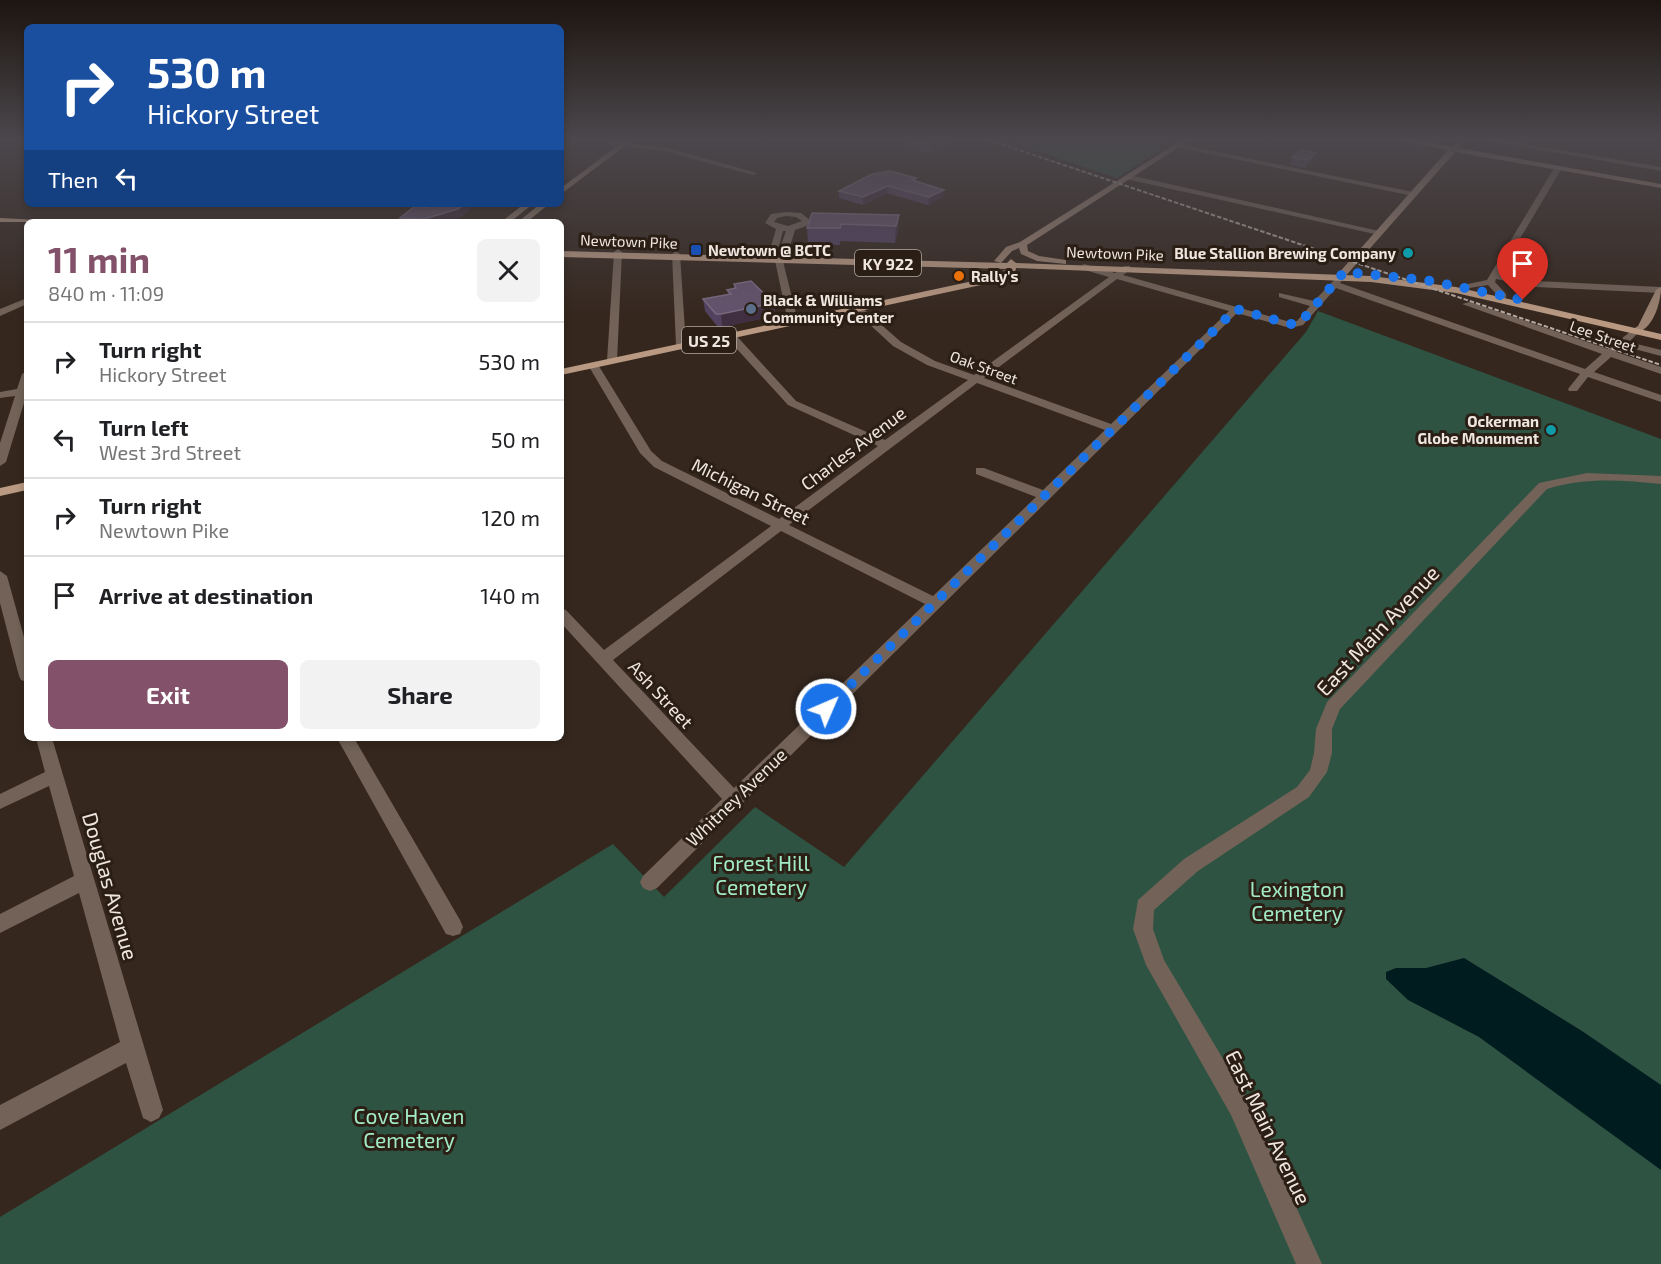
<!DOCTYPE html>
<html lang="en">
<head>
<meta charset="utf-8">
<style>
	:root { --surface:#fff; --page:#f2f2f2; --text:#202124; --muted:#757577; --line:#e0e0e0; --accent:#83526a }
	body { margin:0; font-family:"Exo 2",sans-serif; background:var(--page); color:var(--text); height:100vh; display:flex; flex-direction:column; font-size:22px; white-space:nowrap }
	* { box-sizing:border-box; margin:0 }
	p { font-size:20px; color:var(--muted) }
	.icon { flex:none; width:33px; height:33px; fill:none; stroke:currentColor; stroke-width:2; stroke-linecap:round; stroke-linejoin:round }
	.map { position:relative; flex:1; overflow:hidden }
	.panel { position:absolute; left:24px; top:219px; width:540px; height:522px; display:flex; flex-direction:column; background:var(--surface); border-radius:9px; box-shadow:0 3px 9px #0003 }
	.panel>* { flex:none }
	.guide { position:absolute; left:24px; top:24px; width:540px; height:183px; border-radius:9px; box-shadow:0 3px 9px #0003; background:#1a4fa0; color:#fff; overflow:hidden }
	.pin { position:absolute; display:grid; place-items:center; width:51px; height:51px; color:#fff; margin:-62px -26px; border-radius:50% 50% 50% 0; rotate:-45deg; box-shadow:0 0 6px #0007 }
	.pin .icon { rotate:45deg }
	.me { position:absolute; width:66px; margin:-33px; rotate:45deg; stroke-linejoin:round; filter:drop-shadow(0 0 4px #0008) }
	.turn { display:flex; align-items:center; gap:21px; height:126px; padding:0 24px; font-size:27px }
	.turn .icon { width:78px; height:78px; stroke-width:2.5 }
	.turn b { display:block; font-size:42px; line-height:51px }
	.then { display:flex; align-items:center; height:57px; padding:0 24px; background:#0003; gap:12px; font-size:22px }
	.round { display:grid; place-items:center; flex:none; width:63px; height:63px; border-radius:9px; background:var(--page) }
	.overview { display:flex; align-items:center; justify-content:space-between; height:102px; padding:0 24px }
	h1 { font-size:36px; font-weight:700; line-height:45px; color:var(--accent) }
	.button { display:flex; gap:12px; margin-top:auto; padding:12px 24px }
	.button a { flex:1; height:69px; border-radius:9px; background:var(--accent); color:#fff; font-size:24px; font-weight:700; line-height:69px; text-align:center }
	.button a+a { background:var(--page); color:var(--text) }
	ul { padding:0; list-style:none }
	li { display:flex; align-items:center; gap:18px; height:78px; padding:0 24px; border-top:2px solid var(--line) }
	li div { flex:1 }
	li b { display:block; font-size:22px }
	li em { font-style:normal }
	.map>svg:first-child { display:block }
	.green { fill:#2f5342 }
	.water { fill:#001c1f }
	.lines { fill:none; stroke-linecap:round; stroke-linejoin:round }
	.street { fill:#726257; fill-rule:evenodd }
	.secondary { fill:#9a8170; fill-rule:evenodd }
	.primary { fill:#b99982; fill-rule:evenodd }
	.rail { stroke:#b7aca5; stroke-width:2; stroke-dasharray:4.5 2; stroke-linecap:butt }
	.wall { fill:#534160 }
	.shaded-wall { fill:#402f40 }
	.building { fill:#64536d; stroke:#7a6a7f; stroke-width:1.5 }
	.route { stroke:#1a73e8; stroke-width:10; stroke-dasharray:0 18 }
	.transit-dot { fill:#1a4fb4; stroke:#2b1e14; stroke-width:2 }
	.culture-dot { fill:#0f9aa8; stroke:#2b1e14; stroke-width:2 }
	.food-dot { fill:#e8710a; stroke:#2b1e14; stroke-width:2 }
	.service-dot { fill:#5c6f8a; stroke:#2b1e14; stroke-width:2 }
	.labels { text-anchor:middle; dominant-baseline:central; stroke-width:6; stroke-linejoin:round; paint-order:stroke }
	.far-street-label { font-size:15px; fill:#f0e6e0; stroke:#2b1e14 }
	.far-poi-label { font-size:15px; font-weight:bold; fill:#f0e6e0; stroke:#2b1e14; text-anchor:start }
	.shield { fill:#2b1e14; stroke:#b5aaa3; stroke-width:1.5 }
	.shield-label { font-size:16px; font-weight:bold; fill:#f0e6e0 }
	.street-label { font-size:18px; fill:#f0e6e0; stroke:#2b1e14 }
	.near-street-label { font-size:21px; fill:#f0e6e0; stroke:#2b1e14 }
	.near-park-label { font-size:21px; fill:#a1ebc6; stroke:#2b1e14 }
</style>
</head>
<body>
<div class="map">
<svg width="1661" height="1264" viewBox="0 0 1661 1264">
	<rect width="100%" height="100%" fill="#35271e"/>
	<g class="green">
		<polygon points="1004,140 1175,140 1117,178"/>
		<polygon points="1318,311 1661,439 1661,1264 0,1264 0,1217 613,844 664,897 755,807 844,867 1306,332"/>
	</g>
	<polygon class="water" points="1464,958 1582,1031 1661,1085 1661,1170 1479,1037 1408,1000 1386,979 1386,972 1396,968 1426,968"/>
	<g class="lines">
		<g class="street">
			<polygon points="1484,140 1501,140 1661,167 1661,171"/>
			<polygon points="609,142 664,147 757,173 753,175 664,151 607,145"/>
			<polygon points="1178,144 1413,192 1417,194 1413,196 1176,147"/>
			<polygon points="1558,166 1562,168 1499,274 1536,281 1661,287 1661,293 1536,287 1496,279 1495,282 1506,294 1506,298 1500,298 1488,285 1463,289 1463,285 1487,280 1554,168"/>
			<polygon points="1129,175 1379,231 1383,233 1379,235 1126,179"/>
			<path d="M786 212 801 213 811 221 806 226 795 230 789 250 782 257 798 322 793 325 788 322 774 256 770 250 776 229 765 223 771 214ZM786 216 796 217 802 221 788 226 774 222 777 218ZM783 231H786L779 251 778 250Z"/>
			<polygon points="618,249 622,252 617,361 612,364 607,361 614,252"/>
			<polygon points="676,251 680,254 686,346 681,349 676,346 672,254"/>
			<path d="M1084 264 1115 273 1124 266H1130V270L1123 275 1290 322 1297 321 1310 306 1279 297V293L1314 301 1340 274 1345 277 1340 283 1585 369 1602 354 1462 304 1470 302 1608 349 1635 328 1640 331 1629 342 1661 350V356L1623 346 1616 352 1661 367V374L1611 357 1594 372 1661 395V402L1588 377 1577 391H1569L1568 389 1580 374 1336 288 1303 325 1290 328 1237 313 657 888 650 891 643 888 640 882 643 876 722 799 561 623V609L566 610 604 650 771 526 654 467 640 453 588 365 589 363H597L651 451 662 461 779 519 878 446 788 405 726 337V333H734L796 401 885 440 968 380 927 365 893 346 854 310V306H860L901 342 935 361 974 375 1109 277 1081 269 1080 267ZM1117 279 1229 311 1111 424 984 378ZM977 383 1105 430 1043 490 984 468H976V474L1036 497 933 596 789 525ZM781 531 925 604 734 788 613 660Z"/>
			<polygon points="27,298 27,304 0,316 0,309"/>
			<polygon points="27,371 27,393 6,462 0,466 0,443 15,396 0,398 0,392 17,389 22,374"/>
			<path d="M1587 473 1661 476V484C1622 480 1585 477 1547 489L1340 709 1332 729V753L1327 772 1309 797 1198 871 1154 910 1153 929 1164 960 1247 1099 1322 1264H1296L1231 1115 1146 965 1133 929 1138 900 1184 859 1297 787 1310 770 1314 753 1316 729 1327 702 1539 483Z"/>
			<polygon points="0,571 7,576 27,648 27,682 21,680 19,676 0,603"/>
			<polygon points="36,738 52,738 163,1110 159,1118 151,1122 143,1118 126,1063 0,1130 0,1105 120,1042 79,893 0,933 0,914 74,876 49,786 0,809 0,794 45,772"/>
			<polygon points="337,738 354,738 460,920 463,927 460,934 453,936 446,934"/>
		</g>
		<g class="secondary">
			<polygon points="625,140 633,140 561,194 561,188"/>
			<polygon points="1182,140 1190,140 1027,245 1028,251 1039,256 1066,260 1066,264 1037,261 1021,254 1019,248 1012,251 1001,263 994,261 1006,247 1020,242"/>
			<polygon points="1398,140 1414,140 1452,147 1457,143 1460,145 1458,148 1661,184 1661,188 1455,152 1343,279 1337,279 1337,275 1448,150"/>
			<polygon points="524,204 533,204 510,222 501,222"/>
			<polygon points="540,204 549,204 527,222 518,222"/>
			<path d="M1661 287C1661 303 1652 335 1631 333L1630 331 1638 326 1656 290Z"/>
		</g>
		<g class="primary">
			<polygon points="0,218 39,220 43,222 0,222"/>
			<polygon points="561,251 1007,263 1011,259 1016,263 1371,276 1456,287 1661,334 1661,340 1456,293 1371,282 1016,268 1015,272 995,282 561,375 561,369 992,277 1007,269 561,257"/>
			<polygon points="27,482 27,490 0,496 0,488"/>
		</g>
		<polyline class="rail" points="989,140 1661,365"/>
	</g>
	<g class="wall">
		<polygon points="908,140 959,140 931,154 908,146"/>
		<polygon points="1292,157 1313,160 1305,168 1290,165"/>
		<polygon points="916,178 916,181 943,197 928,205 887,193 863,205 839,198 839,191"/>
		<polygon points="432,204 470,204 471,208 461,217 444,222 402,222 400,218"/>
		<polygon points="899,215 898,231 895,243 840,241 840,245 808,244 807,228"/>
		<polygon points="734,284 774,303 775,316 722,327 717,326 705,311 703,299 728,294 727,290 734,289"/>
	</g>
	<g class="shaded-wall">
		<polygon points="932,140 959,140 931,154"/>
		<polygon points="1316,153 1313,160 1305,168 1308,160"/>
		<polygon points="888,186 887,193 863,205 863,197"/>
		<polygon points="944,190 943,197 928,205 929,197"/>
		<polygon points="464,204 470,204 471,208 461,217 444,222 425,222 424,219"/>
		<polygon points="899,215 898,231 895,243 896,226"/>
		<polygon points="774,303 775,316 722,327 721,314"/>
	</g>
	<g class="building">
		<polygon points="1301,150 1316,153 1308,160 1292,157"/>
		<polygon points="890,171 916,178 912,180 944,190 929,197 888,186 863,197 839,191 872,174"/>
		<polygon points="432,204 464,204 458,209 424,219 400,218 415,206 426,207"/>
		<polygon points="812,213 899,215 896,226 841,224 840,228 807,228"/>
		<polygon points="751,281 774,303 721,314 716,314 703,299 731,294 727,290 736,288 734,284"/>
	</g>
	<linearGradient id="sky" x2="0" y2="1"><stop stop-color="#1d1510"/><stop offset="0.44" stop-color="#4b474c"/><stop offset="1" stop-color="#4b474c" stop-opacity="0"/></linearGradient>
	<rect width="1661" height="317" fill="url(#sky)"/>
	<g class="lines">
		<polyline class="route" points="826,709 1236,309 1290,324 1300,323 1344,272 1425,280 1523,300"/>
	</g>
	<rect class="transit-dot" x="690" y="244" width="12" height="12" rx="3"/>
	<g class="culture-dot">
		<circle cx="1408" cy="253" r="6"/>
		<circle cx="1551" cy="430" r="6"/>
	</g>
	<circle class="food-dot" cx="959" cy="276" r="6"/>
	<circle class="service-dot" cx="751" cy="309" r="6"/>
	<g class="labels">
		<g class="far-street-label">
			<text transform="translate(629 241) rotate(2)">Newtown Pike</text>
			<text transform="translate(1115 253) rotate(2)">Newtown Pike</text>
			<text transform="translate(1603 336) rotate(19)">Lee Street</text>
			<text transform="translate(984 367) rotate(20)">Oak Street</text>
		</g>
		<g class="far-poi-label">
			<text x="708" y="250">Newtown @ BCTC</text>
			<text x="1396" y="253" text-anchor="end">Blue Stallion Brewing Company</text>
			<text x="971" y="276">Rally's</text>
			<text x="763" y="300">Black &amp; Williams<tspan x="763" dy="17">Community Center</tspan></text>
			<text x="1539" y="421" text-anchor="end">Ockerman<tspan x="1539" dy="17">Globe Monument</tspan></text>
		</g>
		<g class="shield">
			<rect x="855" y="250" width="66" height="26" rx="4.5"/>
			<rect x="682" y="327" width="54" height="26" rx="4.5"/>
		</g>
		<g class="shield-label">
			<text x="888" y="263">KY 922</text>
			<text x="709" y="340">US 25</text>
		</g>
		<g class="street-label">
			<text transform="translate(853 448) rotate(-37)">Charles Avenue</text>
			<text transform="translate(751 491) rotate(26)">Michigan Street</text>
			<text transform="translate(661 694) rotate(47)">Ash Street</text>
			<text transform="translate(736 797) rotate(-44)">Whitney Avenue</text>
		</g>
		<g class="near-street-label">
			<text transform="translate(1377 630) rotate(-47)">East Main Avenue</text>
			<text transform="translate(111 886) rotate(74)">Douglas Avenue</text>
			<text transform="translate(1269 1127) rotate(64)">East Main Avenue</text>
		</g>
		<g class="near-park-label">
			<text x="761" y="862">Forest Hill<tspan x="761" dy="24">Cemetery</tspan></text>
			<text x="1297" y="888">Lexington<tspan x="1297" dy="24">Cemetery</tspan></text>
			<text x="409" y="1115">Cove Haven<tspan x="409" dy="24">Cemetery</tspan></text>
		</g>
	</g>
</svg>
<div class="pin" style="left:1523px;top:300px;background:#d93025"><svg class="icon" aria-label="arrive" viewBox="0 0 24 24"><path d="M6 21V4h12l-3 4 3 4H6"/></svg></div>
<svg class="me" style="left:826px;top:709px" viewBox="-20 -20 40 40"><circle r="17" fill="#1a73e8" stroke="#fff" stroke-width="3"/><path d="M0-11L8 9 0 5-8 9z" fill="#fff"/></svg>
<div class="guide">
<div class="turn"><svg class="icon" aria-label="right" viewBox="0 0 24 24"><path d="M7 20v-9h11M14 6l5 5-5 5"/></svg><div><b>530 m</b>Hickory Street</div></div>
<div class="then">Then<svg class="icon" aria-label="left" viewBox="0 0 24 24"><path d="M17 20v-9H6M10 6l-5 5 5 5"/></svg></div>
</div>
<section class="panel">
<div class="overview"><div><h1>11 min</h1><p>840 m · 11:09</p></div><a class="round"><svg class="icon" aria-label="close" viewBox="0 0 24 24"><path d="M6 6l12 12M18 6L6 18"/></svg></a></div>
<ul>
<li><svg class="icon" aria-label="right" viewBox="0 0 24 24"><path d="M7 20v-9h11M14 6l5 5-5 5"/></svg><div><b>Turn right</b><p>Hickory Street</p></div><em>530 m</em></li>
<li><svg class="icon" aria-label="left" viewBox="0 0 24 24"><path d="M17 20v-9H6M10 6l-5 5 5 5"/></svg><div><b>Turn left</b><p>West 3rd Street</p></div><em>50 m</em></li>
<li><svg class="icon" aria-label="right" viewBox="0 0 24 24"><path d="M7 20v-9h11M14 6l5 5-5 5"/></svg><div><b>Turn right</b><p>Newtown Pike</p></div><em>120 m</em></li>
<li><svg class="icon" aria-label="arrive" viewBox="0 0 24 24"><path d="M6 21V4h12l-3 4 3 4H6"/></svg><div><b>Arrive at destination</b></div><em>140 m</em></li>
</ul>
<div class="button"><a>Exit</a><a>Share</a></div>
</section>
</div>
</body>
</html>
